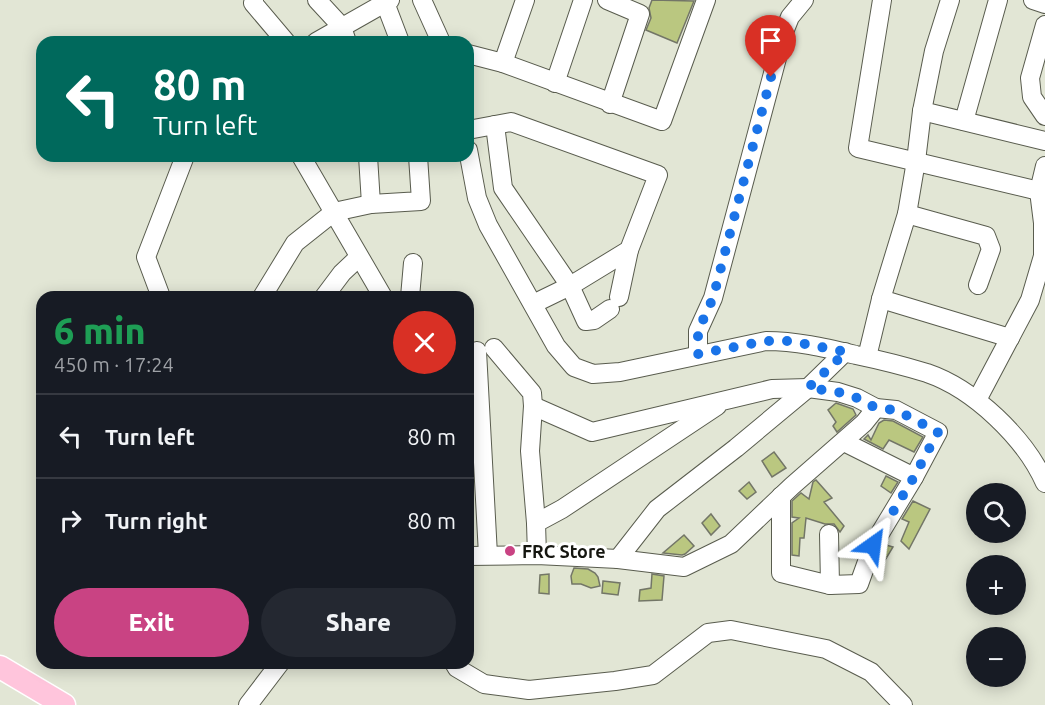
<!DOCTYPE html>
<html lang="en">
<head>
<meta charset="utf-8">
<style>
	:root { --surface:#171b24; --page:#242831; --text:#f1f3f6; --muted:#9ea1a6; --line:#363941; --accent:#c94383 }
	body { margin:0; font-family:Ubuntu,sans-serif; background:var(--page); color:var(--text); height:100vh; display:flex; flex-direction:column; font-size:22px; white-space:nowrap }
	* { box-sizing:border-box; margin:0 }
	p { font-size:20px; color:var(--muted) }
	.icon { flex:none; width:33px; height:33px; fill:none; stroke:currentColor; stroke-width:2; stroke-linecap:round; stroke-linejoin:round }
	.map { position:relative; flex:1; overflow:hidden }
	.drawer { position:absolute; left:36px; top:291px; width:438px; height:378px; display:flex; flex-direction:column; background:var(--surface); border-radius:18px; box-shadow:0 3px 15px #0003 }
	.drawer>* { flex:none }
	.banner { position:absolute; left:36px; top:36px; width:438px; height:126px; border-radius:18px; box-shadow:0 3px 15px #0003; background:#00695c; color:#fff; overflow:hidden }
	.tools { position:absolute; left:966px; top:483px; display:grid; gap:12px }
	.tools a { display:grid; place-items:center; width:60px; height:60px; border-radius:50%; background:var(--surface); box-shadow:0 3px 15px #0003; font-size:30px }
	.pin { position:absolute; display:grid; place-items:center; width:51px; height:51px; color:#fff; margin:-62px -26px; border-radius:50% 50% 50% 0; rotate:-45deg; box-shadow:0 0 6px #0007 }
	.pin .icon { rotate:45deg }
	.me { position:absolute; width:66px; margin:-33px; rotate:31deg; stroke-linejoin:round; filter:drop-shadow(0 0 4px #0008) }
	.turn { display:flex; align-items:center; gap:21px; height:126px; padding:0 18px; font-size:27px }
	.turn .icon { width:78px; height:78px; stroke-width:2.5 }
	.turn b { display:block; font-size:42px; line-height:51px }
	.round { display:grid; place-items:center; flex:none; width:63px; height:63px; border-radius:32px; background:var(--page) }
	.head { display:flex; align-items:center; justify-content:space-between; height:102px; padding:0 18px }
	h1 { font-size:36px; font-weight:800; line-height:45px; color:#1e9e55 }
	.primary-button { display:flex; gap:12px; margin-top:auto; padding:12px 18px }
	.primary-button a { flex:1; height:69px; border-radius:36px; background:var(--accent); color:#fff; font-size:24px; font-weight:800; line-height:69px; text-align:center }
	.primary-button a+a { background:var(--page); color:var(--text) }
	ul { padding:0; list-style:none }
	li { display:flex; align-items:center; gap:18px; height:84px; padding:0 18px; border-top:2px solid var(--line) }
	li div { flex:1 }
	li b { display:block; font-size:22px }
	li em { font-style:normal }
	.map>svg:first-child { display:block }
	.building { fill:#bac780; stroke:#737667; stroke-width:1.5 }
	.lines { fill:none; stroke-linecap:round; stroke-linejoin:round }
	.minor-casing { stroke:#595c4e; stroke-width:20 }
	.major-casing { stroke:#fff; stroke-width:25 }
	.minor { stroke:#fff; stroke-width:18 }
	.major { stroke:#ffc5dc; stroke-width:22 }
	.route { stroke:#1a73e8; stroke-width:10; stroke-dasharray:0 18 }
	.poi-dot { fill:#c94383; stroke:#fff; stroke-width:2 }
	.labels { text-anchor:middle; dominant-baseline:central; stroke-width:6; stroke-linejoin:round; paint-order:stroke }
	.poi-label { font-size:18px; font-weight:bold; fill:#151610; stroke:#fff; text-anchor:start }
</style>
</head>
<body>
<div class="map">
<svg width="1045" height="705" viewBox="0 0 1045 705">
	<rect width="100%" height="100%" fill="#e2e6d5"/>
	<g class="building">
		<polygon points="652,0 694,1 677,43 646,30 651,18 649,8"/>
		<polygon points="836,403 853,409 856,415 837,432 833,426 836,422 828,410"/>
		<polygon points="884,420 893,421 923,437 914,452 889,440 883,449 864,439 868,435 871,440 879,423"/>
		<polygon points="774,452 786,468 772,477 762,461"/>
		<polygon points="886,476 898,482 891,493 881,486"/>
		<polygon points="816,480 832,498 824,502 844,526 840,532 834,524 825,524 806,518 804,538 800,538 799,556 792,555 792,523 799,518 792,517 792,501 801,493 809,499 813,482"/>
		<polygon points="749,482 756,492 747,499 739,491"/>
		<polygon points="913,501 930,509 909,549 901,541 909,522 902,519"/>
		<polygon points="711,514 720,526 711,535 702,523"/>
		<polygon points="684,535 694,546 685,554 682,555 663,553"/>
		<polygon points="886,545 893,547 884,562 880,559"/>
		<polygon points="574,568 588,569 595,573 598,577 600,586 591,588 581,584 572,584 571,576"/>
		<polygon points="549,574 549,594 539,593 540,575"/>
		<polygon points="652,574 664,576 662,600 639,601 640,590 651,588"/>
		<polygon points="603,581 620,583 618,595 602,593"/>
	</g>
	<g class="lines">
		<g class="minor-casing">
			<g id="minor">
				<polyline points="254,0 253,3 286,42"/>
				<polyline points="317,0 342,27 347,42"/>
				<polyline points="384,0 400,42"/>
				<polyline points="422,0 441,42"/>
				<polyline points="607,0 640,14 610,104"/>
				<polyline points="882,0 858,148 1039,191"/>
				<polyline points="1033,0 1045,4"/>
				<polyline points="1045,25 1030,78 1032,97 1045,116"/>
				<polyline points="316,42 390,0"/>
				<polyline points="468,54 503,63 662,121 706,0"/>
				<polyline points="503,63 525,0"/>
				<polyline points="555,83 583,0"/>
				<polyline points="922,111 1045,141"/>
				<polyline points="964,121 998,0"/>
				<polyline points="495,125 503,188 570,286 586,321 594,320 610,309"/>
				<polyline points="468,130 511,122 658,175 629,250 570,286 533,304"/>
				<path d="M468 150 477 198 488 225 556 346 574 367 593 374 620 372 766 341C797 341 826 348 856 355 880 360 904 366 927 373 974 389 1025 438 1045 483"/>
				<polyline points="301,156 383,297"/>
				<polyline points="368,156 371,204"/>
				<polyline points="907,214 986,236 991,249 978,285"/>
				<polyline points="161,297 146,257 185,156"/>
				<polyline points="262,297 295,243 334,212 371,204 421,201 418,156"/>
				<polyline points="324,297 342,273 359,257"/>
				<polyline points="410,297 413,263"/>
				<polyline points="619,297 629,250"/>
				<polyline points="881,299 1010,338"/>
				<polyline points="494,348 532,393 533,406 530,451 536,523"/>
				<polyline points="477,351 488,555"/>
				<polyline points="698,354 698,331 713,298 784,32 790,17 804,0"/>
				<polyline points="867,357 881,299 907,214 916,161 922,111 934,51 950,0"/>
				<polyline points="977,400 1030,300 1043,256 1043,223 1039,191 1045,166"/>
				<polyline points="533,406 592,432 772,389 808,388 838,392 857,398 876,408 896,410 938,432 914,477 873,545 859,584 830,585 781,573 781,496"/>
				<polyline points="844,442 914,477"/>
				<polyline points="829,534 830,585"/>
				<polyline points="537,555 536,523 562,509 717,406"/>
				<polyline points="468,556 537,555 618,559 684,567 731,544 792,486 864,423 876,408"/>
				<polyline points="618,559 657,509 736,448 808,388 845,352"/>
				<polyline points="454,663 457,668 484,684 529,690 615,681 653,675 708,633 731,630 826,649 871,672 903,705"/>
				<polyline points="248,705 280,663"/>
			</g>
		</g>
		<g class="major-casing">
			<polyline id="major" points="0,667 64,705"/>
		</g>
		<use href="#minor" class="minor"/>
		<use href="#major" class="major"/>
	</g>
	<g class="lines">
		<polyline class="route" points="771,77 713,298 698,331 698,354 766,341 790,341 846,352 808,388 838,392 857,398 876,408 896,410 938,432 914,477 873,545"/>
	</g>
	<circle class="poi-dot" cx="510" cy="551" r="6"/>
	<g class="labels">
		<g class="poi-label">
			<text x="522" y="551">FRC Store</text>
		</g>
	</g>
</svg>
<div class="tools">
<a><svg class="icon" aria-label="search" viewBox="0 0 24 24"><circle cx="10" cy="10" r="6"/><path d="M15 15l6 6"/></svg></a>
<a>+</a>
<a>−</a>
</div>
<div class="pin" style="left:771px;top:77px;background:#d93025"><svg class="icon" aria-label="arrive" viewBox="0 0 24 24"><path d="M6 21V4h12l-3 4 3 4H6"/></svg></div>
<svg class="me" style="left:873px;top:545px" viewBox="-20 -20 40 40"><path d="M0-17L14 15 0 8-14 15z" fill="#1a73e8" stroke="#fff" stroke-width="4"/></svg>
<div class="banner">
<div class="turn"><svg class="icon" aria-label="left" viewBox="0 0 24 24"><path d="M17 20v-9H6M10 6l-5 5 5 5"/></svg><div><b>80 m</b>Turn left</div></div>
</div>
<section class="drawer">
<div class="head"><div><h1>6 min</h1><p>450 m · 17:24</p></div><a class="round" style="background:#d93025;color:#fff"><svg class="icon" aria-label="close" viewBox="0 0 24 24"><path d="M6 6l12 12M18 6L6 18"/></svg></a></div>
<ul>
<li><svg class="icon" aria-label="left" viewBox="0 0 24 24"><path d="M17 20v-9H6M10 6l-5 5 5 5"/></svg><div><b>Turn left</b></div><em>80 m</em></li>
<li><svg class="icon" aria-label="right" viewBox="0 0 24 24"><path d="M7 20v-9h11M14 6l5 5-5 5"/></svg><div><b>Turn right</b></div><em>80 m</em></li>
</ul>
<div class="primary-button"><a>Exit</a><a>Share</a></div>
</section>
</div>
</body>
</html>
